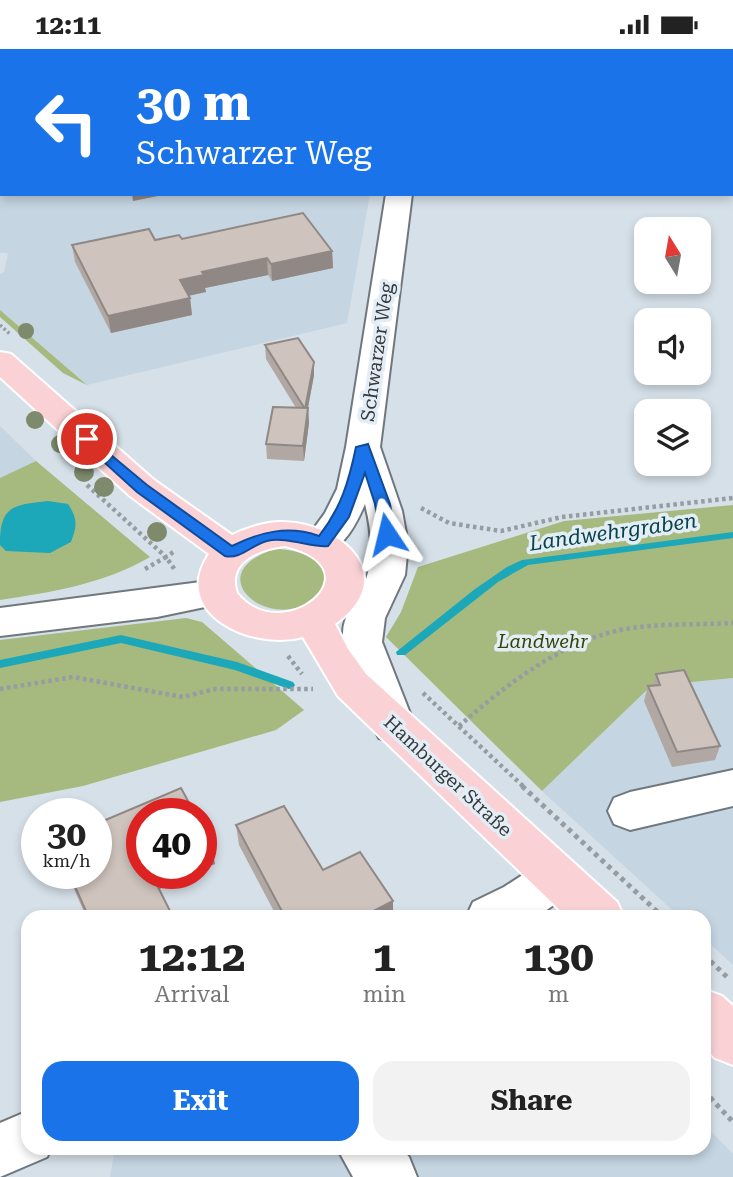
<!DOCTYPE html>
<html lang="en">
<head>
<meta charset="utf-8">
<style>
	:root { --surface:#fff; --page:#f2f2f2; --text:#222; --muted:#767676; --accent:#1a73e8 }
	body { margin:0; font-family:"Roboto Serif",serif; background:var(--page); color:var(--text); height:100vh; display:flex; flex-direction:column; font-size:26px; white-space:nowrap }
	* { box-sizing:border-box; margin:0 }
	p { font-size:23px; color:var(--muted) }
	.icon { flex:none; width:38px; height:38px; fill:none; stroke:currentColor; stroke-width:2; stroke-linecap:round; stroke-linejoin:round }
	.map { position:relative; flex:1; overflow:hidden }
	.side { position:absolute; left:21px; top:861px; width:690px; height:245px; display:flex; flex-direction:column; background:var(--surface); border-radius:21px; box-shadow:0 4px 10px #0003 }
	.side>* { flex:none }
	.guide { position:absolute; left:0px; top:0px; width:733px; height:147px; box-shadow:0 4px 10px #0003; background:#1a73e8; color:#fff; overflow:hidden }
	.needle { width:46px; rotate:349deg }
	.controls { position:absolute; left:634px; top:168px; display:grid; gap:14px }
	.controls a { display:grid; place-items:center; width:77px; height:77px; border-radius:14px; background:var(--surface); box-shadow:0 4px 10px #0003; font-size:35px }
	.speed { position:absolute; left:21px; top:749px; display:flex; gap:14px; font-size:35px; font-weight:700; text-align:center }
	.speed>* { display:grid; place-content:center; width:91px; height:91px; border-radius:50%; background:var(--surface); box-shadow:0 4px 10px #0003; line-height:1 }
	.speed small { font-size:18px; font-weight:400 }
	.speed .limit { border:10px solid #d22; background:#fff; color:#111 }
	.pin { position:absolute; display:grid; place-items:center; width:60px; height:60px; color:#fff; margin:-30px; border:4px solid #fff; border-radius:50%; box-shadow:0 2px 7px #0007 }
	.me { position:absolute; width:77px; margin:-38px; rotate:350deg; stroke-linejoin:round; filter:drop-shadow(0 0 5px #0008) }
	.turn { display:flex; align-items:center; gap:24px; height:147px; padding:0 21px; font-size:32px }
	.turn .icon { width:91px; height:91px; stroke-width:2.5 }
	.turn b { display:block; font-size:49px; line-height:60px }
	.eta { display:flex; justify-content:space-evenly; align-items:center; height:119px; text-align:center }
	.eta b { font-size:42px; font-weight:700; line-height:49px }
	.primary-button { display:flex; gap:14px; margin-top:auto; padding:14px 21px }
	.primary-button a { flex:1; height:80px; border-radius:21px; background:var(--accent); color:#fff; font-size:28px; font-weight:700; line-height:80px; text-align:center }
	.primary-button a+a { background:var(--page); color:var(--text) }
	.status { display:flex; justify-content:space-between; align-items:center; height:49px; padding:0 35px; background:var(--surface); direction:ltr }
	.status svg { height:19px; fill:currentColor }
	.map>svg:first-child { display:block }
	.built { fill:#c5d5e2 }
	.green { fill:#a6b97e }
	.water { fill:#1ca8b9 }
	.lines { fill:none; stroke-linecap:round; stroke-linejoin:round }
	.stream { fill:#1ca8b9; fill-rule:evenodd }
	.minor-casing { stroke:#70787f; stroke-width:4 }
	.major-casing { stroke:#fff; stroke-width:4 }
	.path-far2 { stroke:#959ca2; stroke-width:3.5; stroke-dasharray:2.5 2.5; stroke-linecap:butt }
	.path-far1 { stroke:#959ca2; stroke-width:4.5; stroke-dasharray:3.5 3.5; stroke-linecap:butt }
	.path { stroke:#959ca2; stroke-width:5; stroke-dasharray:4.5 4.5; stroke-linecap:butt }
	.minor { fill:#fff; fill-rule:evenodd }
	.major { fill:#fad2d6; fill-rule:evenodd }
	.tree { fill:#7d8a6b }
	.wall { fill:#b1a8a3 }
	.shaded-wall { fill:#908884 }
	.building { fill:#cec3bd; stroke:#908884; stroke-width:2 }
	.route { fill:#1a73e8; stroke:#114b97; stroke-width:2 }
	.labels { text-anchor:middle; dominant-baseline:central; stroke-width:7; stroke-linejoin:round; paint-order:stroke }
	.street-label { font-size:19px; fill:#35393c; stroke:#e3edf5 }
	.park-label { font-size:19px; font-style:italic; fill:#354405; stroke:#e3edf5 }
	.water-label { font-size:21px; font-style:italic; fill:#09434a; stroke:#e3edf5 }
</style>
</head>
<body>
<div class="status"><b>12:11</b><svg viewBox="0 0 49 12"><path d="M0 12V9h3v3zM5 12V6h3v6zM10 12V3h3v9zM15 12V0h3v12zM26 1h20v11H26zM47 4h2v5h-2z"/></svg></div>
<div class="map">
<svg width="733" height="1128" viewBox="0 0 733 1128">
	<rect width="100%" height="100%" fill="#d6e0e8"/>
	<g class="built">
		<polygon points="0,113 2,145 370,145 347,274 87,336 0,261 0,225 4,223 8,204 0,204"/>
		<polygon points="0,377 36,412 0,429"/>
		<polygon points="733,629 733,916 704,889 704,868 680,868 542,742 651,637"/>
		<polygon points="704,1075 733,1105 733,1128 110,1128 115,1099 704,1099"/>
	</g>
	<g class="green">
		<polygon points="0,261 87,336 63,324 0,268"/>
		<path d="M36 412 150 508C104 535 52 543 0 551V429Z"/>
		<polygon points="733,456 733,629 651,637 542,742 386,588 401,563 418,518 564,472"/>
		<path d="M275 500C305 500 349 519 312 550 271 585 196 525 275 500Z"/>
		<polygon points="186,569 202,573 304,661 276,681 83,737 0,753 0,591"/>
	</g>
	<path class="water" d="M48 452 68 455C78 470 77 477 71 493L50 504 6 502 0 496C0 457 12 456 48 452Z"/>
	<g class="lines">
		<g class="stream">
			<polygon points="733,483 733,489 528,516 498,533 405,606 397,606 396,603 475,540 507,518 522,511"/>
			<polygon points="121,586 237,613 293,633 295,636 293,639 289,640 235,621 121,594 0,619 0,611"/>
		</g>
		<g class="minor-casing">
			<g id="minor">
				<rect x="403" y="0" width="22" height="2"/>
				<polygon points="0,15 2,16 2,30 0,29"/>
				<path d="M386 145H412L380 398 402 462 408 495 405 526 385 569 382 593 415 677 409 689 394 693 379 689 373 677C363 650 341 614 343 584 343 568 354 554 362 540 375 513 372 483 365 455 354 480 339 510 309 502L304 493 325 464 337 440 346 398Z"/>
				<polygon points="216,531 229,535 235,544 229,553 157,568 0,587 0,559"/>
				<polygon points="733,721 733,757 630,781 614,775 608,762 614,749 630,743"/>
				<polygon points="557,808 573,814 580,828 573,842 537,868 466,868 473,853 504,838 541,814"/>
				<polygon points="28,1062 28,1099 51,1099 47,1108 0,1128 0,1074"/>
				<polygon points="337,1099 401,1099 409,1108 417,1128 353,1128"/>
			</g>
		</g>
		<g class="major-casing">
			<g id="major">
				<path d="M0 303 11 305 154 431 232 486C247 479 268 472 284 473 344 475 400 529 335 575L348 600 366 625 617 853 624 868H567L338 647 303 588C253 602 169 565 209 505L130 447 0 328ZM285 497C382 520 282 601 237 544 226 512 260 500 285 497Z"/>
				<polygon points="704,940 722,947 733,957 733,1016 715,1009 704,998"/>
			</g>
		</g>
		<polyline class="path-far2" points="0,276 10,285"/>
		<g class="path-far1">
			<polyline points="87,436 166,508 175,502"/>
			<polyline points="421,459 449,474 501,482 562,468 733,449"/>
			<polyline points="145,520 166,508 175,521"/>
			<polyline points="288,607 302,625"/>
			<polyline points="0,640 73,628 183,648 215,640 313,640"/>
			<polyline points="423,644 524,738"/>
			<path d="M459 677C505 637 559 594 620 581 657 574 696 576 733 574"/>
		</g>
		<g class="path">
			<polyline points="522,737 663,868"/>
			<polyline points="704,906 728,929"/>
			<polyline points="704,1042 733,1073"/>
		</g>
		<use href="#minor" class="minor"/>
		<use href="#major" class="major"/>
	</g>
	<g class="tree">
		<circle cx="26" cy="282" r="8"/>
		<circle cx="35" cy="371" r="9"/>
		<circle cx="60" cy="395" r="9"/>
		<circle cx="84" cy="423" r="10"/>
		<circle cx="104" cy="438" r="10"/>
		<circle cx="157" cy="483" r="10"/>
	</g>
	<g class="wall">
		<polygon points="182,190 332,202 333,219 272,232 268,226 205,239 206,243 189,247 190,249 192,266 111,284 75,213 72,196 155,191"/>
		<polygon points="265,296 314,313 314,326 308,359 309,374 304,412 267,410 266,395 296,359 266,310"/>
		<polygon points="656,625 720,697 715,711 672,718 644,652 648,637 653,637"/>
		<polygon points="236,776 323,821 393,852 393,868 277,868 239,796"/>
		<polygon points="67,824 194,824 159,840 84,863"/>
	</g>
	<g class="shaded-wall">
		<polygon points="18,0 45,0 33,2 18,2"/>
		<polygon points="132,145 168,145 133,152"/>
		<polygon points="332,202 333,219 272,232 271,215"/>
		<polygon points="267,209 268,226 205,239 206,243 182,248 180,231 202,223"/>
		<polygon points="190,249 192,266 111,284 108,267"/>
		<polygon points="314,313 314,326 305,374 305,360"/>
		<polygon points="308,359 309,374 304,412 303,397"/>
		<polygon points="211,795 215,815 201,821 201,799"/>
		<polygon points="150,824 194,824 155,842"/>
		<polygon points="393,852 393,868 362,868"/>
	</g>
	<g class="building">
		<polygon points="52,0 372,0 374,2 53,2"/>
		<polygon points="303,164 332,202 271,215 267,209 202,223 204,226 180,231 190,249 108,267 72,196 149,180 155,191 179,186 182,190"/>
		<polygon points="298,289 314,313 305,360 265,296"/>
		<polygon points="273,358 308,359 303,397 266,395"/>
		<polygon points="684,621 720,697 677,703 648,637 660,636 656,625"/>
		<polygon points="181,739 195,765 142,765 142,824 151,824 173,868 72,868 86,862 69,824 96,824 96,775"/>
		<polygon points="284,757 323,821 360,803 393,852 362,868 285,868 236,776"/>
		<polygon points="201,776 211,795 201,799"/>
	</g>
	<path class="route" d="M87 386 147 436 232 497C260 483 288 476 319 487 341 459 349 432 356 398L368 395 390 455 395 485 387 490 380 485 375 455 365 424 349 468 328 497C316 500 286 487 267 492 253 495 240 511 225 507L137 443 82 393V387Z"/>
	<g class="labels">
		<g class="street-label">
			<text transform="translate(377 303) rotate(-82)">Schwarzer Weg</text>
			<text transform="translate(448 727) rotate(43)">Hamburger Straße</text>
		</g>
		<g class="park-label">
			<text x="543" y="592">Landwehr</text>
		</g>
		<g class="water-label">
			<text transform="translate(613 483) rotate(-8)">Landwehrgraben</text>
		</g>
	</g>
</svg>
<div class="controls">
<a><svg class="needle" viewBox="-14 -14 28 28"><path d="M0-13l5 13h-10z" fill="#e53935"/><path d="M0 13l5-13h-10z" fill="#767676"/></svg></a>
<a><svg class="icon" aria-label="sound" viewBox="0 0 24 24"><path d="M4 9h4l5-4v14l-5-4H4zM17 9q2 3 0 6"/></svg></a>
<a><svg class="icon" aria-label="layers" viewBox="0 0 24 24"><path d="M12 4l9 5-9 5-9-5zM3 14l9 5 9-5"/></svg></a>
</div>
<div class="speed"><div>30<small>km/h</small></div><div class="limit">40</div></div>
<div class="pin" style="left:87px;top:390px;background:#d93025"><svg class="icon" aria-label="arrive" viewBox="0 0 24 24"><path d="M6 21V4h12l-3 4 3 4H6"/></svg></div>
<svg class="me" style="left:387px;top:485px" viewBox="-20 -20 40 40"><path d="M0-17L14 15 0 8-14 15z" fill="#1a73e8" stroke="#fff" stroke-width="4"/></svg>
<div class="guide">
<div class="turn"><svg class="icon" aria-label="left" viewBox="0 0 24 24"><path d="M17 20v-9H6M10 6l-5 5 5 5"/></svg><div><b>30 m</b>Schwarzer Weg</div></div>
</div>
<section class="side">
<div class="eta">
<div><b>12:12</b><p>Arrival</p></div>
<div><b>1</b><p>min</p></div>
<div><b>130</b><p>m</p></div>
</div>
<div class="primary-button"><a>Exit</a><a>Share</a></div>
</section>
</div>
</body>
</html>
